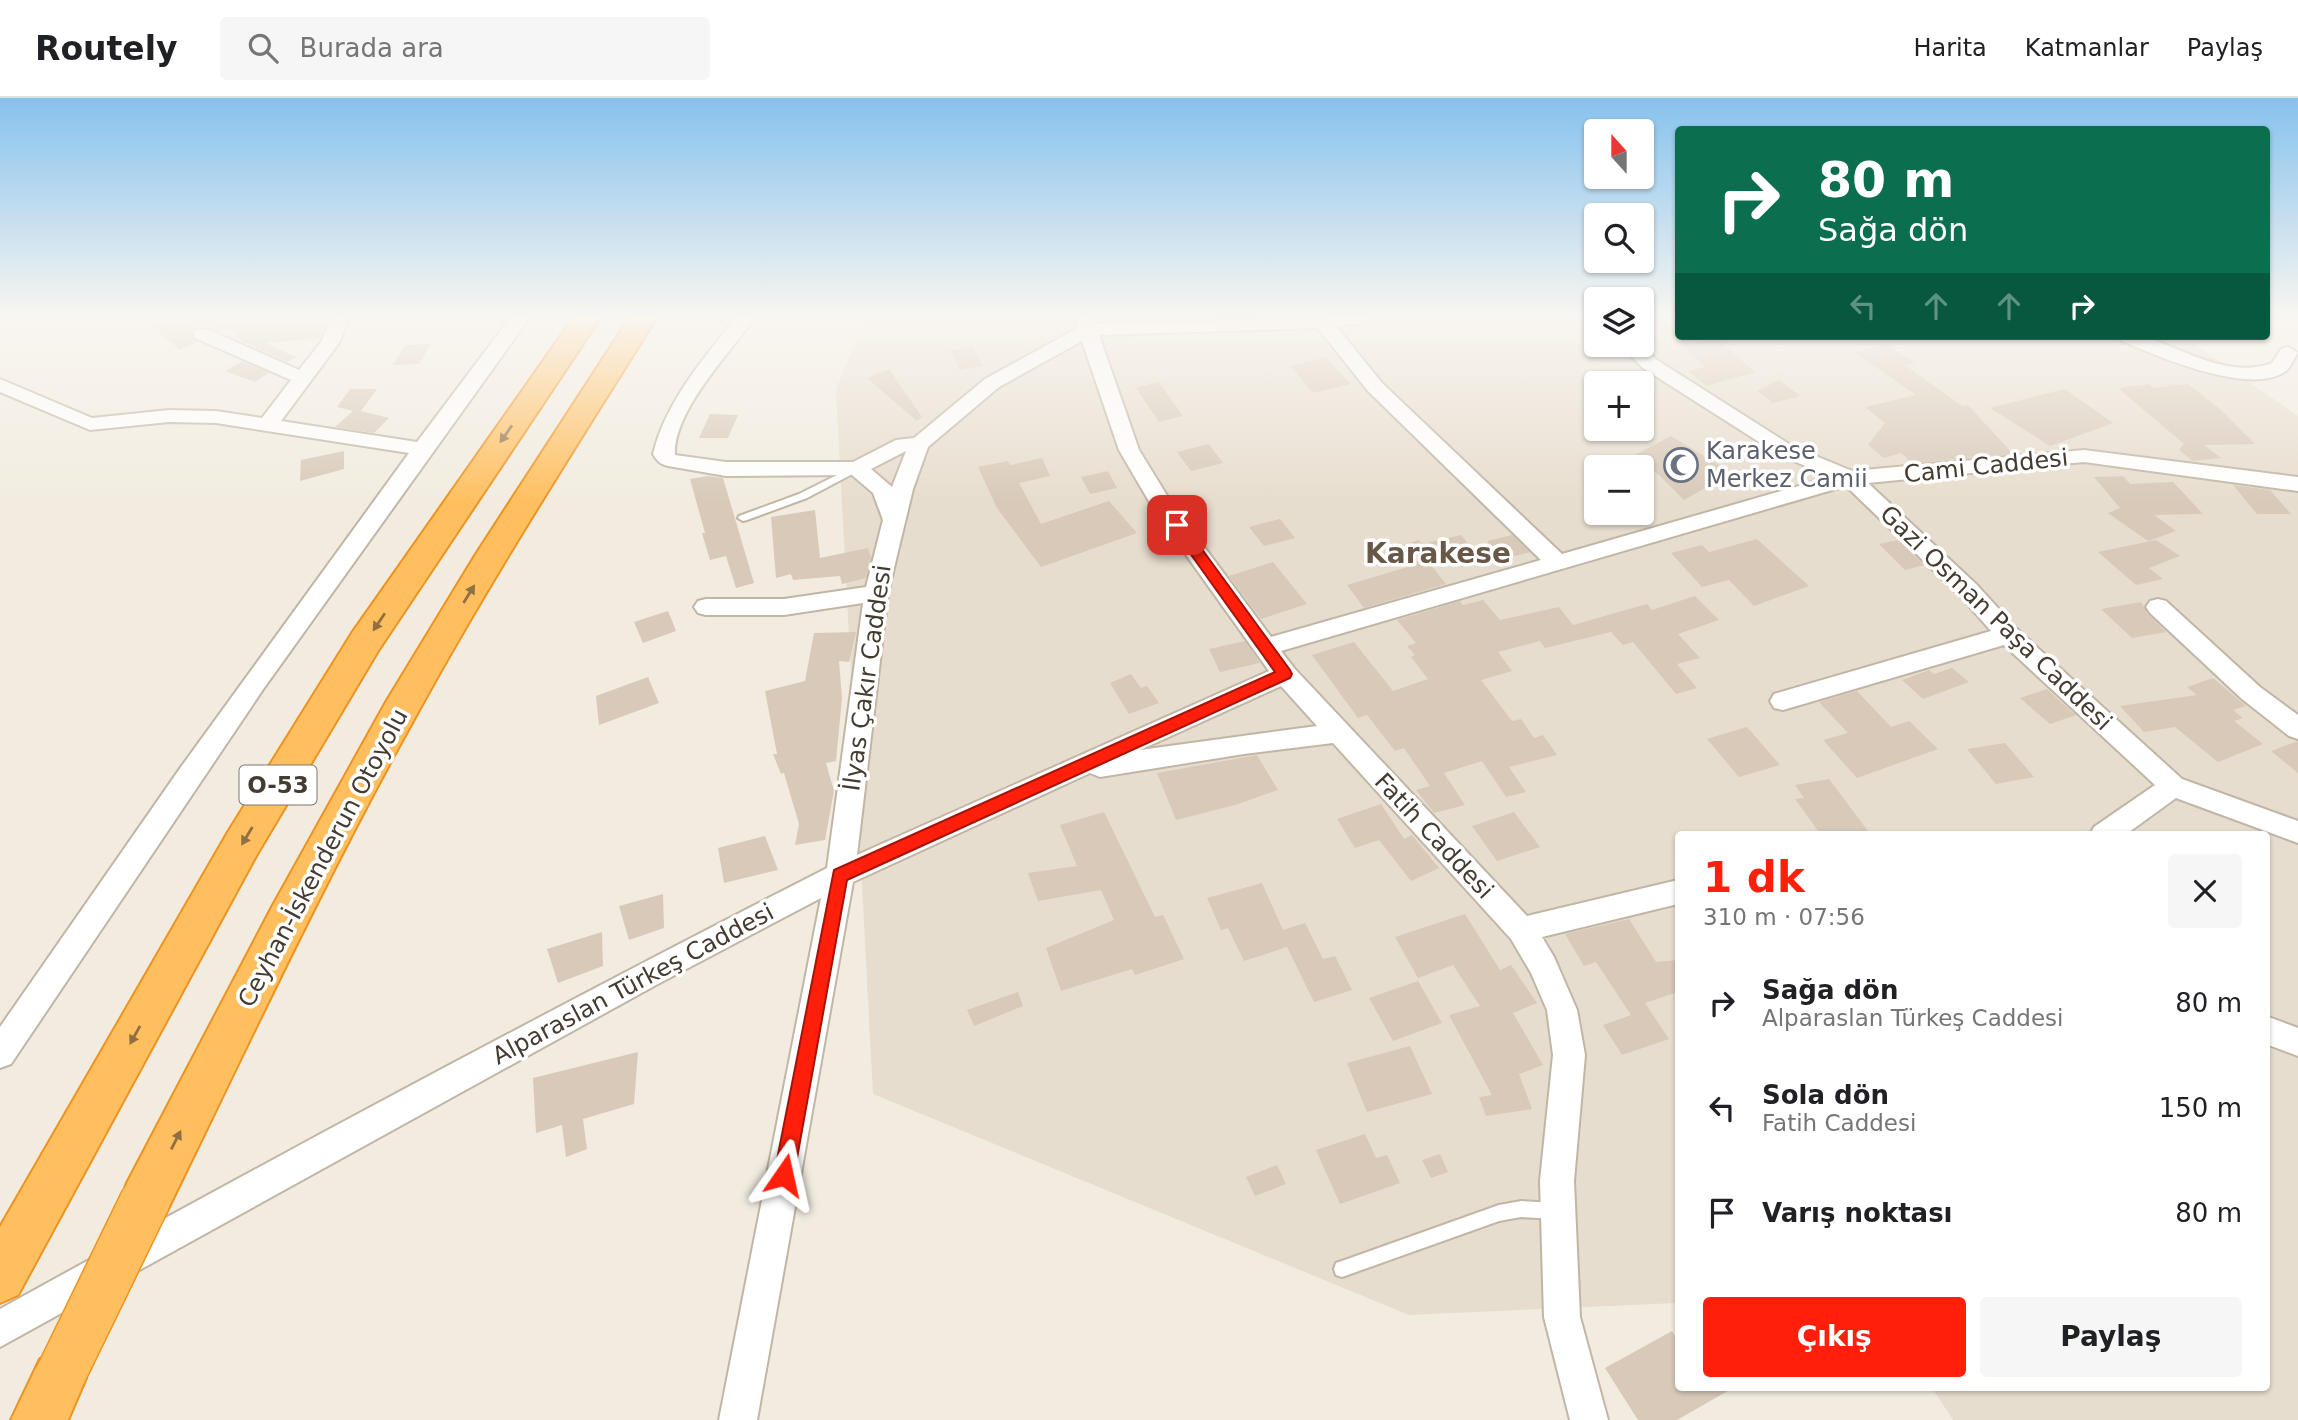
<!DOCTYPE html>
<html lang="tr">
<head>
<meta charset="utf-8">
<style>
	:root { --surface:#fff; --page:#f6f6f6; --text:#202124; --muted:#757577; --line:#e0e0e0; --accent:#ff1f0b }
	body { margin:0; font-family:"DejaVu Sans",sans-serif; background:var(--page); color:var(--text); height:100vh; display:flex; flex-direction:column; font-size:26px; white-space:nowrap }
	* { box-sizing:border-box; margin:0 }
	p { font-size:23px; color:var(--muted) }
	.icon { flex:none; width:38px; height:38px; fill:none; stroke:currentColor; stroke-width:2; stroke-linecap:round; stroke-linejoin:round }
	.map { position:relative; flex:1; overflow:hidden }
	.panel { position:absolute; left:1675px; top:733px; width:595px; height:560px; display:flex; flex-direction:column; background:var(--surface); border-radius:7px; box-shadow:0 2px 5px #0004 }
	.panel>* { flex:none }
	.guide { position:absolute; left:1675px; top:28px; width:595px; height:214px; border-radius:7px; box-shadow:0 2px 5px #0004; background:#0b6e4f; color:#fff; overflow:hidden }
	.needle { width:46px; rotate:339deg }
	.controls { position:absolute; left:1584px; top:21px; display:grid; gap:14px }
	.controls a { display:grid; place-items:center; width:70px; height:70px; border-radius:7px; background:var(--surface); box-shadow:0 2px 5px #0004; font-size:35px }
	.pin { position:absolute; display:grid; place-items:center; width:60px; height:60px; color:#fff; margin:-30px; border-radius:14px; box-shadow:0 4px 10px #0006 }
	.me { position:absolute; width:77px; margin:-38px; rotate:11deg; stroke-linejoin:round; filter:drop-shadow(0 0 5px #0008) }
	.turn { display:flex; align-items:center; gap:24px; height:147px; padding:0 28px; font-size:32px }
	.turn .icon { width:91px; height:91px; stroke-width:2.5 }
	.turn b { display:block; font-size:49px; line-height:60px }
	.lanes { display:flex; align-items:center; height:66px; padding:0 28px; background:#0003; justify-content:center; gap:35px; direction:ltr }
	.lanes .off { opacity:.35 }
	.round { display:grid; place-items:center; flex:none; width:74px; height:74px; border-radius:7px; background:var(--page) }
	.overview { display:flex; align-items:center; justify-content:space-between; height:119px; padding:0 28px }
	h1 { font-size:42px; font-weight:600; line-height:52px; color:var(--accent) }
	.primary-button { display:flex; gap:14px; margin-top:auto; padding:14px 28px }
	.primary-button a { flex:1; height:80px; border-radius:7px; background:var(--accent); color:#fff; font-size:28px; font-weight:600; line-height:80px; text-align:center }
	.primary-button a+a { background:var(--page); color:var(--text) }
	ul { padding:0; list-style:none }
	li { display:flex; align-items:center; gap:21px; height:105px; padding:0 28px }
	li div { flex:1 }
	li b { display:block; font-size:26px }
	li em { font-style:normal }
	header { display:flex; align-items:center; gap:42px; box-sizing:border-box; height:98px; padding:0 35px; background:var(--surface); border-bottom:2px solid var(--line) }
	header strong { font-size:33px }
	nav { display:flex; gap:38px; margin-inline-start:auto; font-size:24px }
	.search { width:490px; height:63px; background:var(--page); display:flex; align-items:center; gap:18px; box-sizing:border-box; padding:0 24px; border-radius:7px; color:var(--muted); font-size:26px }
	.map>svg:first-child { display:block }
	.residential { fill:#e7ddce; fill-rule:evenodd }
	.building { fill:#d8c9b8 }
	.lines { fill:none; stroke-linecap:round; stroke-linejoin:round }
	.lane-casing { stroke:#c1b6a5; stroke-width:4 }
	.street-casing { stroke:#c1b6a5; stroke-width:4 }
	.highway-casing { stroke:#ee931f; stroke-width:4 }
	.lane { fill:#fff; fill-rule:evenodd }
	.street { fill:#fff; fill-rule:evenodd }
	.highway { fill:#ffbf5f; fill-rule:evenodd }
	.highway-bridge-casing { stroke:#ee931f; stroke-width:52; stroke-linecap:butt }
	.highway-bridge { stroke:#ffbf5f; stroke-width:49 }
	.oneway { fill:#8f7043 }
	.route { fill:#ff1f0b; stroke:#a61407; stroke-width:2 }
	.labels { text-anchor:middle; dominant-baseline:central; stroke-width:7; stroke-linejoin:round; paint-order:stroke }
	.shield { fill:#fff; stroke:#7c766f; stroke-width:2 }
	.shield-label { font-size:23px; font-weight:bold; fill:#443b31 }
	.worship-label { font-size:24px; fill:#5b616d; stroke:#fff; text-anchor:start }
	.street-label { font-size:24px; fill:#443b31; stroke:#fff }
	.quarter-label { font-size:28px; font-weight:bold; fill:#685847; stroke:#fff }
</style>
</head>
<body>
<header>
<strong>Routely</strong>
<div class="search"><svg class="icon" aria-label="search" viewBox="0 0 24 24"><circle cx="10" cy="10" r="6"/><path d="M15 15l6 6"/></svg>Burada ara</div>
<nav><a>Harita</a><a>Katmanlar</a><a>Paylaş</a></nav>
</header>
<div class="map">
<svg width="2298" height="1322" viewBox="0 0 2298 1322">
	<rect width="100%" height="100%" fill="#f2ece0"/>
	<path class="residential" d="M865 219H1596V247H1642V219H1678V238H2183L2298 318V1322H1953L1932 1290H2266V737H1678V1205L1409 1217 873 996 836 292ZM1596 285H1642V331H1596ZM1596 369H1642V415H1596Z"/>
	<g class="building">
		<polygon points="170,219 264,219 277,228 300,219 329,219 320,240 266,245 296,259 287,264 241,243 229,230 220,234 209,229 195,229 191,237 197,244 180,252 150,227"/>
		<polygon points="1648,219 1678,219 1678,236 1665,238"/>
		<polygon points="1717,240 1742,263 1756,274 1706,288 1689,273 1705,269 1681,247"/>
		<polygon points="431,246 419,266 393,267 405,247"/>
		<polygon points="1887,246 1915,265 1906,268 1962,308 1968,307 2013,356 1912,365 1901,355 1884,360 1868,347 1885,325 1865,309 1916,297 1855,255"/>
		<polygon points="972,248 983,268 960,272 950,253"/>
		<polygon points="1326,259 1350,286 1313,295 1290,268"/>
		<polygon points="242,263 269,275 255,284 225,273"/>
		<polygon points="889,271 922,319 917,323 867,280"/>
		<polygon points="1779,282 1800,298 1773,305 1757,293"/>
		<polygon points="1159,284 1183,318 1159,324 1136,290"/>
		<polygon points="2149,286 2154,290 2188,286 2221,312 2255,346 2204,347 2221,360 2193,363 2179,352 2184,346 2118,290"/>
		<polygon points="350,291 377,291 361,313 389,320 374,335 335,329 353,313 337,309"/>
		<polygon points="2065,291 2113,325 2050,348 1990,310"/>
		<polygon points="710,316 738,317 728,340 699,340"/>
		<polygon points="1671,338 1732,375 1684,402 1659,377 1631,359"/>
		<polygon points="1209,346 1223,365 1191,373 1177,354"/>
		<polygon points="344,353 344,371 300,383 301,362"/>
		<polygon points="1042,360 1050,378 1019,385 1041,426 1109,403 1137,435 1041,469 997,410 978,369 1008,363 1010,367"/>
		<polygon points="1108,373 1117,390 1090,396 1081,379"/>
		<polygon points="708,378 723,380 754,485 736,490 726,458 710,462 702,435 705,435 690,381"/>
		<polygon points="2123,378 2130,386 2173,384 2203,416 2154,417 2176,433 2148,443 2108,415 2120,410 2094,379"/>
		<polygon points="2233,387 2270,392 2291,416 2257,416"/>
		<polygon points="815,412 820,460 868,450 871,459 866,480 842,486 840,478 793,482 791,476 776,480 771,419"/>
		<polygon points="1280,421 1295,440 1264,448 1249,429"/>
		<polygon points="1461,437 1474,453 1437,462 1439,465 1431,467 1446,486 1364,510 1347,487 1411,468 1395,449 1419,442 1422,446"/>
		<polygon points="1512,437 1530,454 1501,462 1487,443"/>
		<polygon points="1757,441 1809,488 1754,508 1729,482 1702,489 1671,455 1702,447 1709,454"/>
		<polygon points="1898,442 1924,467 1905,472 1879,446"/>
		<polygon points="2156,442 2180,458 2149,470 2163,481 2136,487 2098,454"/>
		<polygon points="1273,464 1307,506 1261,521 1229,478"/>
		<polygon points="1695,498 1719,522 1678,536 1700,560 1677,566 1697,590 1676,596 1633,544 1623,547 1611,534 1545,550 1540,543 1498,554 1512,573 1481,582 1512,623 1521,621 1534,640 1543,637 1557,657 1509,669 1526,694 1506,699 1482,663 1444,675 1465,707 1434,715 1416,692 1430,688 1404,650 1395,653 1367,617 1358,620 1312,557 1354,544 1393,593 1428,581 1411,559 1415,557 1407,548 1416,545 1397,522 1460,503 1463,507 1483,502 1500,522 1559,509 1573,527 1647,506 1652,512"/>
		<polygon points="2141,504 2148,516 2166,534 2132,540 2101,511"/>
		<polygon points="668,513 676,533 643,545 634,524"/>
		<polygon points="856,534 849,564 839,563 842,600 836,663 826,665 834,693 825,742 795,747 799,726 784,675 781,676 773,656 777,656 765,593 805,583 814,535"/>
		<polygon points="1245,543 1260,565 1220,574 1209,551"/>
		<polygon points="1952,570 1969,584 1923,601 1902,582 1929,572 1934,576"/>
		<polygon points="1131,576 1141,590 1147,588 1159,605 1129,616 1110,585"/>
		<polygon points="648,579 659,605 599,627 596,598"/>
		<polygon points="2213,580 2246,608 2233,612 2243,620 2234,623 2263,646 2218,664 2175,629 2144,634 2120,608 2197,597 2187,589"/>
		<polygon points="2047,591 2062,605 2076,617 2050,626 2020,600"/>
		<polygon points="1857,593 1891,629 1909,623 1938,651 1857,680 1823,642 1848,635 1819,604"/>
		<polygon points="1747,629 1780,667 1739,679 1707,641"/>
		<polygon points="2298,643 2298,675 2271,653"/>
		<polygon points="2005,645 2034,679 1996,686 1967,651"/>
		<polygon points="1257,657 1278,692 1235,707 1176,722 1157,675"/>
		<polygon points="1829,681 1871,737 1821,737 1795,701 1804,700 1795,687"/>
		<polygon points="1381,706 1404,741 1412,737 1439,770 1411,783 1379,742 1355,750 1337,721"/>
		<polygon points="1104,714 1155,819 1163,817 1184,861 1135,877 1132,871 1061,893 1046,850 1114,822 1101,792 1038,803 1028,775 1077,768 1060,727"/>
		<polygon points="1514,714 1540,749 1497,763 1472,728"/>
		<polygon points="765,738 778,772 724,785 718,750"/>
		<polygon points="1262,785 1283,832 1305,825 1323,861 1335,858 1352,892 1314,904 1287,849 1244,863 1228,830 1221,832 1207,800"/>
		<polygon points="663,796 664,830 629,842 619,808"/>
		<polygon points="1465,816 1500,872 1511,867 1537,905 1513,915 1543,967 1519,976 1532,1011 1486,1018 1479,999 1492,997 1449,917 1480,908 1453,867 1418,880 1395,839"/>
		<polygon points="1629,821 1656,864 1678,862 1678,894 1645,905 1669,941 1622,957 1603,927 1631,917 1596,864 1584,868 1565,836"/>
		<polygon points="602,834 603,868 558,885 547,851"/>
		<polygon points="1418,883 1442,925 1393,943 1369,900"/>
		<polygon points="1018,894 1023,908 974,928 967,912"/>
		<polygon points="1410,948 1432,996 1367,1014 1347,965"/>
		<polygon points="638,954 634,1006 583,1021 587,1051 566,1059 562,1027 536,1035 533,980"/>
		<polygon points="1365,1036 1376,1060 1387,1057 1400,1085 1340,1106 1316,1052"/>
		<polygon points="1440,1056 1448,1074 1431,1080 1422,1062"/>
		<polygon points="1277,1067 1286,1086 1255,1098 1246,1079"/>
		<polygon points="1672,1233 1678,1243 1678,1290 1733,1290 1677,1322 1638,1322 1605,1270"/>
	</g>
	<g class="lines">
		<g class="lane-casing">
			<g id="lane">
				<polygon points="855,368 860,371 858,373 807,400 747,422 743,423 738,420 739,418 799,396"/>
				<polygon points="1521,1103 1556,1105 1562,1107 1564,1113 1562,1119 1556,1121 1521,1119 1499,1123 1342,1179 1336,1177 1334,1171 1336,1165 1342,1163 1499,1107"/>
			</g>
		</g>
		<g class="street-casing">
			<g id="street">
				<polygon points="332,219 350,219 339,245 281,323 417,344 511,219 530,219 264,590 11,966 0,970 0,929 181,669 409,355 216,325 169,324 90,332 0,294 0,281 92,320 169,312 216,313 262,320 291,282 195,240 193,236 195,232 209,232 299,272 321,244"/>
				<path d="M736 219H755C730 255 673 313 675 357L726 364H853L896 342 914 340 985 281 1078 230 1074 219H1092L1095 226 1372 219 1363 225 1336 228 1382 285 1562 456 1830 379 1778 356 1643 270 1620 247H1640L1657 262 1792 348 1852 373 2084 352 2298 379V393L2084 364 1868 385 1977 487 2017 531 2182 681 2298 723V745L2176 700 2125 737H2090L2094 729 2155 687 2004 547 1783 612 1774 610 1770 603 1774 596 1991 533 1961 499 1846 388 1281 553 1294 570 1527 818 1678 782V806L1542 839 1554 859 1577 912 1585 957 1574 1083 1580 1219 1608 1322H1570L1544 1219 1540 1083 1553 957 1547 912 1531 875 1511 841 1333 645 1244 656 1100 679 1090 675 853 784 757 1322H719L821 800 656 887 0 1249V1211C273 1060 549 912 827 770L863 505 784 517H706L698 515 694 509 698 503 706 501H784L866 489 883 422 873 395 852 377 726 378 668 368C660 366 657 363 653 356 666 303 703 262 736 219ZM1318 230 1368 293 1541 462 1271 539 1171 404 1139 352 1099 237ZM1082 243 1119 352 1154 412 1269 573 857 757 888 495 913 391 928 349 999 289ZM906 353 892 389 871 371ZM1281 588 1317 628 1140 652Z"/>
				<path d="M2118 238C2126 238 2137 236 2145 239 2185 252 2229 281 2272 265L2281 251 2288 249 2298 255C2294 260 2291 269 2286 273 2251 299 2156 258 2120 242Z"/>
				<polygon points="2158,501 2166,503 2260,589 2298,617 2298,641 2289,638 2242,601 2150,515 2146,509 2150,503"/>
				<polygon points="2266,918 2298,930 2298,958 2266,946"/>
			</g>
		</g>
		<g class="highway-casing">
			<g id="highway">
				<polygon points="574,219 601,219 378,553 256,758 18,1197 0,1205 0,1129 228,734 352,535"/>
				<path d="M630 219H657C575 350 492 479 418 614 326 779 246 951 163 1121L145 1128 127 1121 120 1103 127 1085 272 809 386 604 476 456Z"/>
				<polygon points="59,1253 78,1261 86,1280 68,1322 11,1322 40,1261"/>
			</g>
		</g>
		<use href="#lane" class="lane"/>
		<use href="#street" class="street"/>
		<use href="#highway" class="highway"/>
		<g class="highway-bridge-casing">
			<polyline id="highway-bridge" points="59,1280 145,1103"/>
		</g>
		<use href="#highway-bridge" class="highway-bridge"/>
	</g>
	<defs><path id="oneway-solid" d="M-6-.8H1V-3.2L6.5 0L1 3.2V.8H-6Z" transform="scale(1.75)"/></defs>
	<g class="oneway">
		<use href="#oneway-solid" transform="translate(506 336) rotate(125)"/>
		<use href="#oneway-solid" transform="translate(469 496) rotate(-58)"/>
		<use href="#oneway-solid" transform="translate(379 524) rotate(124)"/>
		<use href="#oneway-solid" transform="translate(247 738) rotate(121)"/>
		<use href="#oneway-solid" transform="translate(135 937) rotate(119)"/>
		<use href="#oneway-solid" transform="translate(176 1042) rotate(-63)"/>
	</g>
	<linearGradient id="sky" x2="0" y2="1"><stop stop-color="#86c2ee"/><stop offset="0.54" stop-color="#f9f6f1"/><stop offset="1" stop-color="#f9f6f1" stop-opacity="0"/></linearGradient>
	<rect width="2298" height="405" fill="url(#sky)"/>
	<polygon class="route" points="1177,423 1182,424 1290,572 1292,576 1290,580 847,782 794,1077 791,1084 784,1087 777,1084 774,1077 834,772 1275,574 1172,430 1172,424"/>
	<defs>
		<g id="mosque-ring" transform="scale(1.75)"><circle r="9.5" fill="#fff" stroke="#6b7280" stroke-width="1.5"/><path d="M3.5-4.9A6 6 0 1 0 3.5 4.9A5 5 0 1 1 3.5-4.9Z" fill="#6b7280"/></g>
	</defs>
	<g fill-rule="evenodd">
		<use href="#mosque-ring" x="1681" y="367"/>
	</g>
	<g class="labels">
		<rect class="shield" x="239.5" y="667.5" width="77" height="39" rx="5"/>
		<g class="shield-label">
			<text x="278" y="687">O-53</text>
		</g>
		<g class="worship-label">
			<text x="1706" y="353">Karakese<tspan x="1706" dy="28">Merkez Camii</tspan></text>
		</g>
		<g class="street-label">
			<text transform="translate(1986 368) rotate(-6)">Cami Caddesi</text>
			<text transform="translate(1996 520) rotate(44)">Gazi Osman Paşa Caddesi</text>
			<text transform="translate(867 580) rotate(-82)">İlyas Çakır Caddesi</text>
			<text transform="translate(1434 738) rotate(47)">Fatih Caddesi</text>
			<text transform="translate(323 760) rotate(-62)">Ceyhan-İskenderun Otoyolu</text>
			<text transform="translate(633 886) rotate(-28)">Alparaslan Türkeş Caddesi</text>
		</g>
		<g class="quarter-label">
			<text x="1438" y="455">Karakese</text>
		</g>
	</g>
</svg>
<div class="controls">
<a><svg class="needle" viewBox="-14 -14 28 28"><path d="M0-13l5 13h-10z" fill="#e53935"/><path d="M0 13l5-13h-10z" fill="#757577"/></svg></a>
<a><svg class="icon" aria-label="search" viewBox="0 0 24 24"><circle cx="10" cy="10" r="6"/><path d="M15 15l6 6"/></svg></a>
<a><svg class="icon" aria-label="layers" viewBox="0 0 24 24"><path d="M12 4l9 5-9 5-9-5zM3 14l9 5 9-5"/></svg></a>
<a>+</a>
<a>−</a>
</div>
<div class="pin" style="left:1177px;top:427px;background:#d93025"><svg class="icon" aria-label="arrive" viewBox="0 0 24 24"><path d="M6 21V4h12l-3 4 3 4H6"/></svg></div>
<svg class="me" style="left:784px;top:1077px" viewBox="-20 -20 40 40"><path d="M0-17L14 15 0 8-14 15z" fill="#ff1f0b" stroke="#fff" stroke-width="4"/></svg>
<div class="guide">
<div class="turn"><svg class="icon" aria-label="right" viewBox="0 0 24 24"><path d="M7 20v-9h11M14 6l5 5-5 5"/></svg><div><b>80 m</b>Sağa dön</div></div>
<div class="lanes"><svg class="icon off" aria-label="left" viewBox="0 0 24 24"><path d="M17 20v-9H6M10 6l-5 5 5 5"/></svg><svg class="icon off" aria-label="ahead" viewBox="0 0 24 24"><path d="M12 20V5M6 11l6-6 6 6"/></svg><svg class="icon off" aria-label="ahead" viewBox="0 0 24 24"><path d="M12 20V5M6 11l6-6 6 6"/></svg><svg class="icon" aria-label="right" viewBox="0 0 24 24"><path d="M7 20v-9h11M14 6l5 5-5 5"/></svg></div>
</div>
<section class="panel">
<div class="overview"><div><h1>1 dk</h1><p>310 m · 07:56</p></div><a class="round"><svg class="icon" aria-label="close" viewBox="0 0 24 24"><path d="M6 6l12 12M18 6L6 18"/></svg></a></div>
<ul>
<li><svg class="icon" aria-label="right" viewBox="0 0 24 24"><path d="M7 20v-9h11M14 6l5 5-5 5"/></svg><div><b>Sağa dön</b><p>Alparaslan Türkeş Caddesi</p></div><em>80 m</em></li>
<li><svg class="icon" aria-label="left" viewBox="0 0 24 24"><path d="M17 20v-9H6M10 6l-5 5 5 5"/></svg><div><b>Sola dön</b><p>Fatih Caddesi</p></div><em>150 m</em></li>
<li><svg class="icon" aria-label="arrive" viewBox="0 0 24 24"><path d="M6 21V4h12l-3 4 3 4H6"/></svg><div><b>Varış noktası</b></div><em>80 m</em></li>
</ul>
<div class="primary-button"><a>Çıkış</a><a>Paylaş</a></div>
</section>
</div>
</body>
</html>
